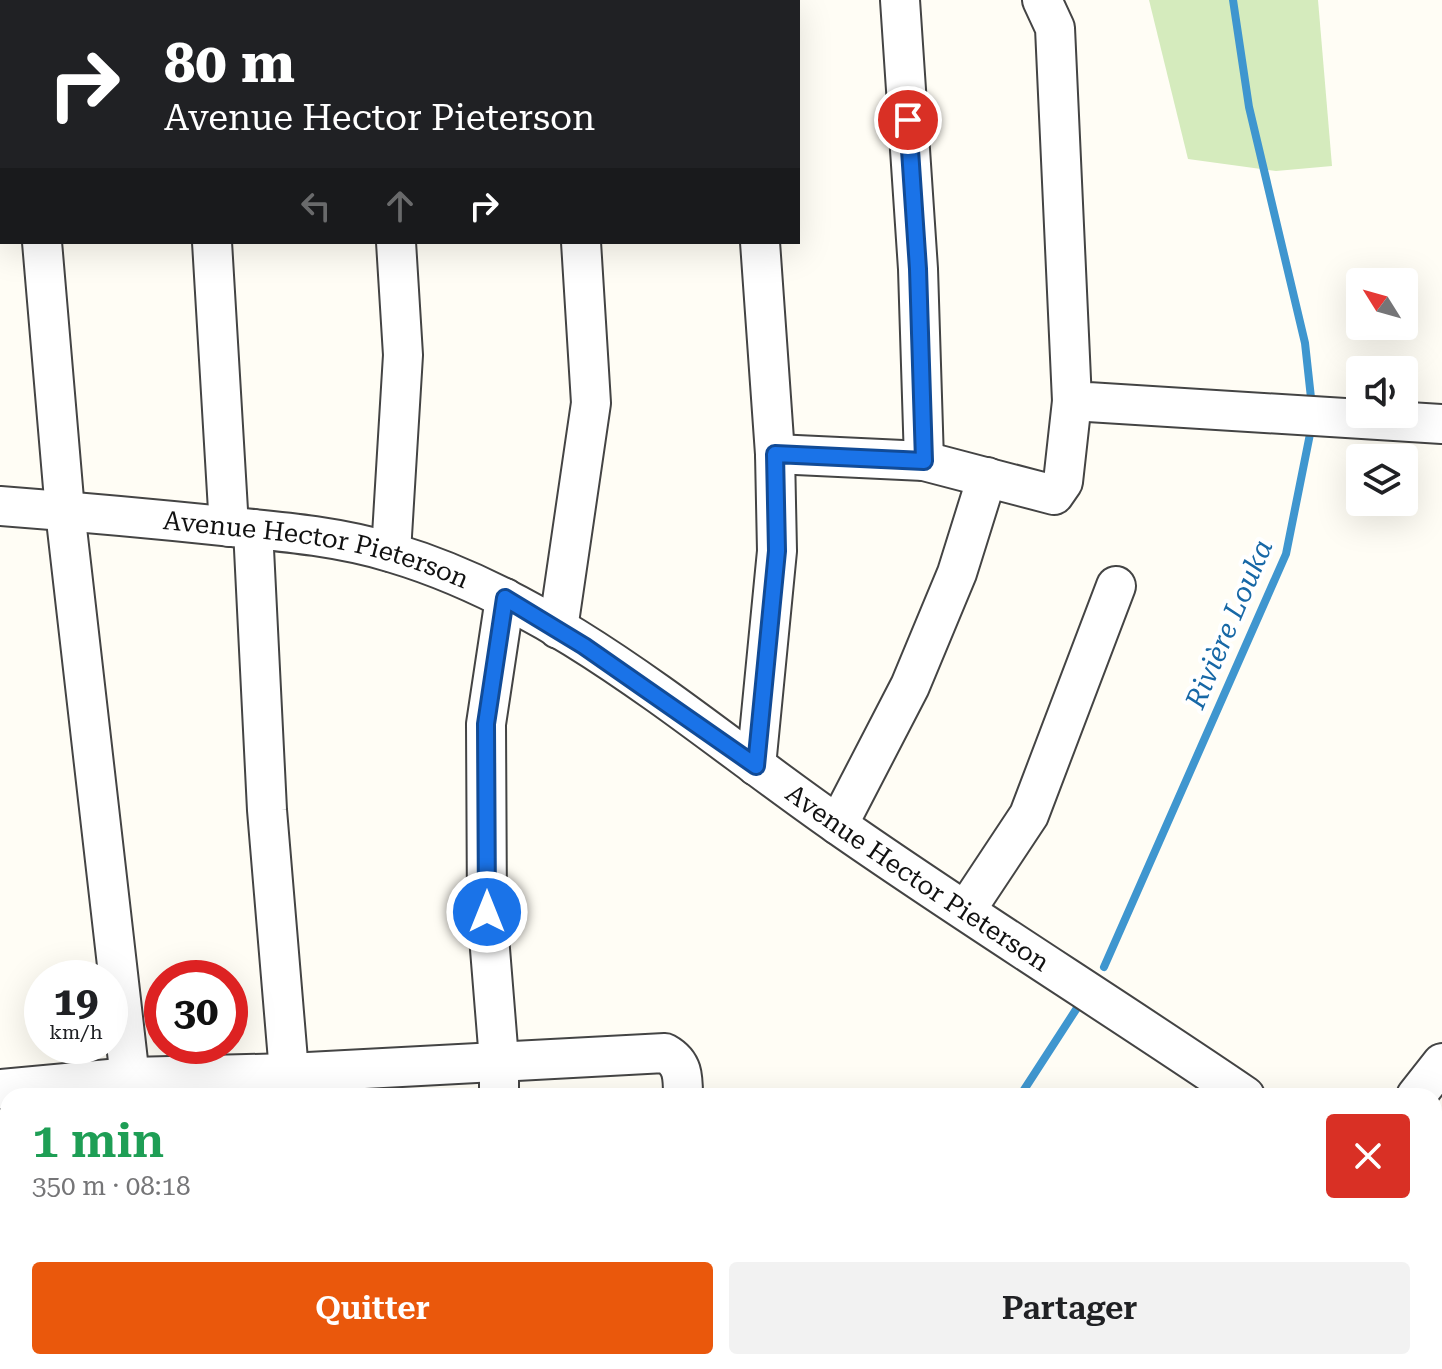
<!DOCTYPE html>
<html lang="fr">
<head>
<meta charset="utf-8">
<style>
	:root { --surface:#fff; --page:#f2f2f2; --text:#202124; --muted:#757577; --accent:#ea580c }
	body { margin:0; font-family:"Roboto Serif",serif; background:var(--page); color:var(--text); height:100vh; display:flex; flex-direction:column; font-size:30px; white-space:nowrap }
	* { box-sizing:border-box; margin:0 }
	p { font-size:26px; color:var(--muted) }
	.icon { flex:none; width:44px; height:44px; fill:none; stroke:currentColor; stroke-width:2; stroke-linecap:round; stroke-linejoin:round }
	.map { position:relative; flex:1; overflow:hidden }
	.sheet { position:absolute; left:0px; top:1088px; width:1442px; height:282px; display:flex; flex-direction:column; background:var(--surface); border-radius:24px 24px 0 0; box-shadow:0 8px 32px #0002 }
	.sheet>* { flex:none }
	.guide { position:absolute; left:0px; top:0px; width:800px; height:244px; box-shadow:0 8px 32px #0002; background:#202124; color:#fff; overflow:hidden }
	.needle { width:52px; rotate:307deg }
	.fabs { position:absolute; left:1346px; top:268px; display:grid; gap:16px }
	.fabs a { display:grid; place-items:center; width:72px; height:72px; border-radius:8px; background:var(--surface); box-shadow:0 8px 32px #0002; font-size:40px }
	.speed { position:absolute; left:24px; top:960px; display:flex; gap:16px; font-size:40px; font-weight:700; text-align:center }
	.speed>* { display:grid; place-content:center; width:104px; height:104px; border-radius:50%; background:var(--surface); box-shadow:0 8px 32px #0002; line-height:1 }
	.speed small { font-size:20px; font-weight:400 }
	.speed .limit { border:12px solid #d22; background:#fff; color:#111 }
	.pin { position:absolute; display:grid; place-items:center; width:68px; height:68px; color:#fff; margin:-34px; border:4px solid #fff; border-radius:50%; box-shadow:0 2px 8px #0007 }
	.me { position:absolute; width:88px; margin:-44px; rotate:0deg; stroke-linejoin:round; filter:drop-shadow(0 0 6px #0008) }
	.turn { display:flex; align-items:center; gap:28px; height:168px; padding:0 32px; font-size:36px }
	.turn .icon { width:104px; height:104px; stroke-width:2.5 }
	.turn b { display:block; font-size:56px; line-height:68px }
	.lanes { display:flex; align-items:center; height:76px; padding:0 32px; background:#0003; justify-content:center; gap:40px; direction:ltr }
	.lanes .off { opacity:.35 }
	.round { display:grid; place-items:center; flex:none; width:84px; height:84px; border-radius:8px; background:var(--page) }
	.head { display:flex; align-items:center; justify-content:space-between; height:136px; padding:0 32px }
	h1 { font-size:48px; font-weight:600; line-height:60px; color:#1e9e55 }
	.action { display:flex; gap:16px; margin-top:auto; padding:16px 32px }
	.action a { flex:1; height:92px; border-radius:8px; background:var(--accent); color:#fff; font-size:32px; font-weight:600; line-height:92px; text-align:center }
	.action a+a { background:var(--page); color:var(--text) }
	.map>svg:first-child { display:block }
	.green { fill:#d5ebbd }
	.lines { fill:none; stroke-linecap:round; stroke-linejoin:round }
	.stream { stroke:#3f96cf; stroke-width:8 }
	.minor-casing { stroke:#444; stroke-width:42 }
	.minor { stroke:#fff; stroke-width:38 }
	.route-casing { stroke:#114b97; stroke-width:20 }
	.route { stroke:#1a73e8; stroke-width:14 }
	.labels { text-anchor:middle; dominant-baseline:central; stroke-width:8; stroke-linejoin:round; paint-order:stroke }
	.street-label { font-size:26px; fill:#111; stroke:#fff }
	.water-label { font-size:28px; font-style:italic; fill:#1768a6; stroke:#fff }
</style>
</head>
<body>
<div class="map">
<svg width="1442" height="1369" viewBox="0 0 1442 1369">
	<rect width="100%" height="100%" fill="#fffdf5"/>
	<polygon class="green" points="1149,0 1318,0 1332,166 1276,171 1188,159"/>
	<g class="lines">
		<g class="stream">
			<polyline points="1233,0 1249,107 1305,343 1312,407"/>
			<polyline points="1104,967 1286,554 1312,424"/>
			<polyline points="1020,1096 1077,1008"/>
			<polyline points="883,1369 886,1362"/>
		</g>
		<g class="minor-casing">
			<g id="minor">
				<polyline points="17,0 17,2"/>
				<polyline points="199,0 200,2"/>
				<polyline points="386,0 386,2"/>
				<polyline points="567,0 567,2"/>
				<polyline points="749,0 749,2"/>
				<polyline points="900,0 918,269 924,461"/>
				<polyline points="1042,0 1055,28 1072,401 1442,424"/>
				<polyline points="42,242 65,511 132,1096"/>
				<polyline points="212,242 229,527"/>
				<polyline points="775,454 924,461 1054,495 1063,482 1072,401"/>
				<path id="s1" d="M0 506C78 512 155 519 233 527 286 532 341 537 393 553 561 603 697 727 838 825 971 918 1110 1004 1245 1096"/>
				<polyline points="253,529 267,810 291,1096"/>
				<polyline points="391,552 403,355 396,242"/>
				<polyline points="558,629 591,403 581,242"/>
				<polyline points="756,766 777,551 775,454 760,242"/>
				<polyline points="838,825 910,686 957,573 987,477"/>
				<polyline points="966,910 1029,815 1116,586"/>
				<path d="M0 1089 131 1077 289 1073 665 1053C683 1063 683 1076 683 1096"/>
				<polyline points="499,1096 499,1060 487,912 486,724 505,598"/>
				<polyline points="1416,1096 1442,1063"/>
				<polyline points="1434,1263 1442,1253"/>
				<polyline points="154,1362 155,1369"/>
				<polyline points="312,1362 313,1369"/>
				<polyline points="504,1362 504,1369"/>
				<polyline points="687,1369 687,1362"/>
				<polyline points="1194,1369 1200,1362"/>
				<polyline points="1353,1369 1358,1362"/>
			</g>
		</g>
		<use href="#minor" class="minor"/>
	</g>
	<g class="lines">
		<g class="route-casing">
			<polyline id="route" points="487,912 486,724 505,598 584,646 756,766 777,551 775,454 924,461 918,269 908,120"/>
		</g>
		<use href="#route" class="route"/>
	</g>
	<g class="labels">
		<g class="street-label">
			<text stroke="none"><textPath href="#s1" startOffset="320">Avenue Hector Pieterson</textPath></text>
			<text stroke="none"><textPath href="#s1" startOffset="1016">Avenue Hector Pieterson</textPath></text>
		</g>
		<g class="water-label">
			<text transform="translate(1229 624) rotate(-67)">Rivière Louka</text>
		</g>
	</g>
</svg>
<div class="fabs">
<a><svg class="needle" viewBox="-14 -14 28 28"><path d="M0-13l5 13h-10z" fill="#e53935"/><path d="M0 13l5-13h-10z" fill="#757577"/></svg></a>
<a><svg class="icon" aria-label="sound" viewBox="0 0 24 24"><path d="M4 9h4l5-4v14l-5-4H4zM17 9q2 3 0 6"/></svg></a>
<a><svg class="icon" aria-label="layers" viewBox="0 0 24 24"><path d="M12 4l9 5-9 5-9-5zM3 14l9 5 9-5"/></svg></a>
</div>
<div class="speed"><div>19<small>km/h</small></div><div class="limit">30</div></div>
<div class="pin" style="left:908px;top:120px;background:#d93025"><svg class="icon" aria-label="arrive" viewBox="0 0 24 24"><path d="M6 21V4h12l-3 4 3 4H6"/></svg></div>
<svg class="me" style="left:487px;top:912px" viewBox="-20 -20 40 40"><circle r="17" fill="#1a73e8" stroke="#fff" stroke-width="3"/><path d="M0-11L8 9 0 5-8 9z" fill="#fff"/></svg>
<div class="guide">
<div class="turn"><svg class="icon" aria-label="right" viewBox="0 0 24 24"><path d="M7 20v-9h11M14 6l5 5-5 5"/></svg><div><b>80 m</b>Avenue Hector Pieterson</div></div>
<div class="lanes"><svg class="icon off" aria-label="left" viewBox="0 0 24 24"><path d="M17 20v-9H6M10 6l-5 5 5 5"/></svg><svg class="icon off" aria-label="ahead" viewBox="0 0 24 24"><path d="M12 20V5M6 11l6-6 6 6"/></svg><svg class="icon" aria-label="right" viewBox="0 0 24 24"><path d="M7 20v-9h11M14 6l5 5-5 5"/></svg></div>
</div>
<section class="sheet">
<div class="head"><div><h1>1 min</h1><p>350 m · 08:18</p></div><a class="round" style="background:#d93025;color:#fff"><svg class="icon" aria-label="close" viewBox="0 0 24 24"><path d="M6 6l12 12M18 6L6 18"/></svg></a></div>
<div class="action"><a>Quitter</a><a>Partager</a></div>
</section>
</div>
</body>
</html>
